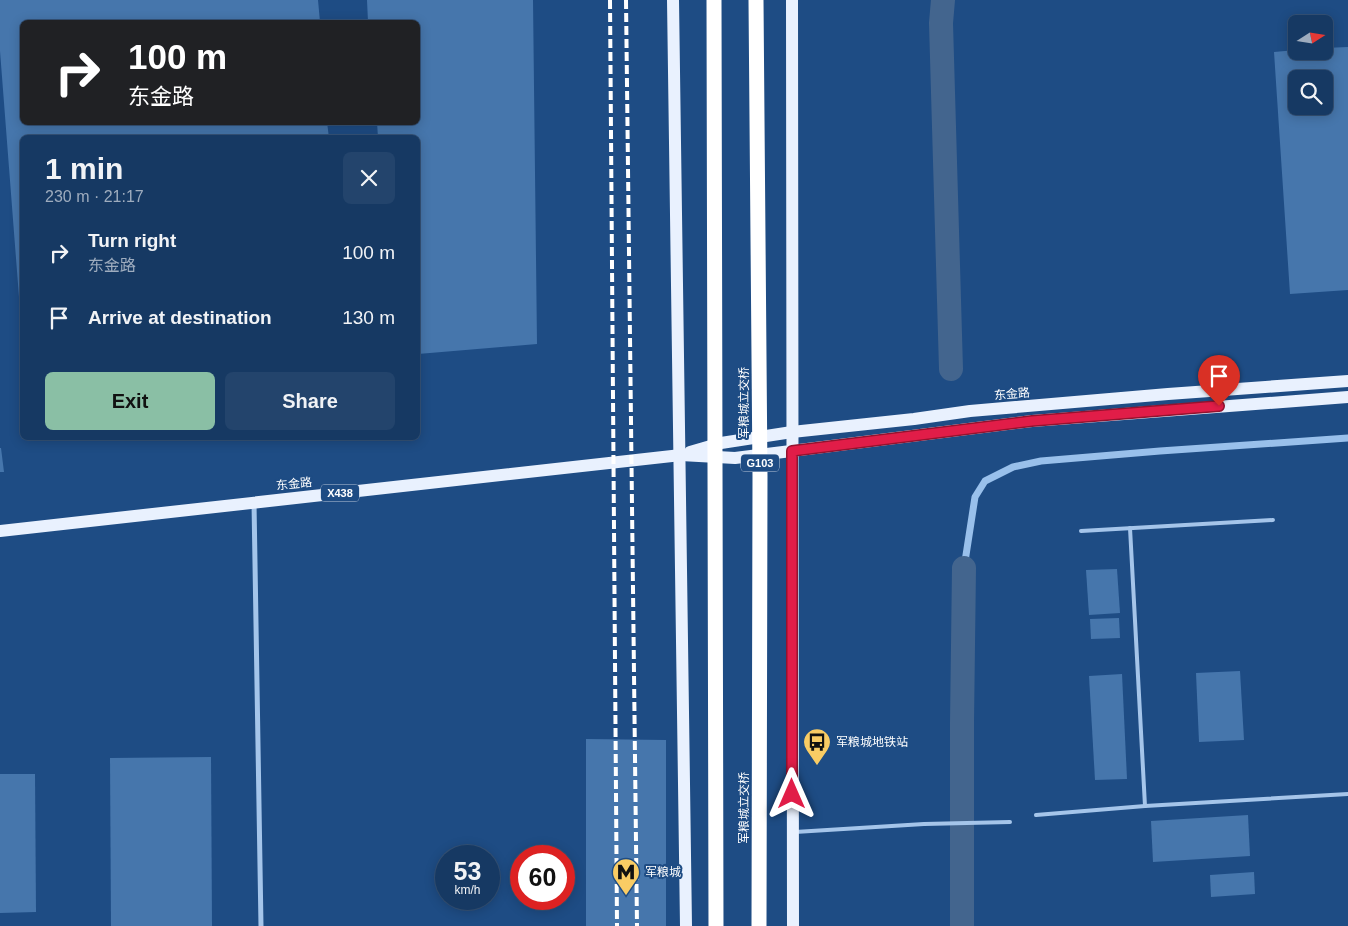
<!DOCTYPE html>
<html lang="en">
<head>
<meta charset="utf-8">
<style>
	:root { --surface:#163963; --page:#23446c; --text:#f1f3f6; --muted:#9eacbe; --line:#355378; --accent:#8abfa5 }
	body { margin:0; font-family:Arial,"Noto Sans SC",sans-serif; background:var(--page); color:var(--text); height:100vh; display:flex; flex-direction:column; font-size:19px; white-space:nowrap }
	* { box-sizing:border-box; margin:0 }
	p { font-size:16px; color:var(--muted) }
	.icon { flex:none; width:28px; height:28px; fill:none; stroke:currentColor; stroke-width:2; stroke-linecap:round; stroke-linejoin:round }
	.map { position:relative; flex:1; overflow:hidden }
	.side { position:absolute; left:20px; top:135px; width:400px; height:305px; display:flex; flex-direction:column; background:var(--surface); border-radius:8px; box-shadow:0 2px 12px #0003,0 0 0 1px var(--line) }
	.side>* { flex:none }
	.top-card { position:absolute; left:20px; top:20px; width:400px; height:105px; border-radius:8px; box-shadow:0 2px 12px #0003,0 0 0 1px var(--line); background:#202124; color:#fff; overflow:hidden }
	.needle { width:32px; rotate:78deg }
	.tools { position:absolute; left:1288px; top:15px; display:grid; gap:10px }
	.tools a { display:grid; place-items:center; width:45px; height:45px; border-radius:8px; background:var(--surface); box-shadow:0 2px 12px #0003,0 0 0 1px var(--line); font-size:25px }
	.speed { position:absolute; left:435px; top:845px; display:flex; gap:10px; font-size:25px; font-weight:700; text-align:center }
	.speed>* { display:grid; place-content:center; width:65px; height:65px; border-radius:50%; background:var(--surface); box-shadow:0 2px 12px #0003,0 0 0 1px var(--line); line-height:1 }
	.speed small { font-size:12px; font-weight:400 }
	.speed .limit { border:8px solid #d22; background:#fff; color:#111 }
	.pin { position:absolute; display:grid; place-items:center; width:42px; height:42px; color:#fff; margin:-51px -21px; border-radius:50% 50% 50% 0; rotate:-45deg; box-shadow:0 0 5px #0007 }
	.pin .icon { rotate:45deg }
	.me { position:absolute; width:55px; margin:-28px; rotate:0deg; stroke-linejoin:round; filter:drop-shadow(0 0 4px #0008) }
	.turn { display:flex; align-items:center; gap:18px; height:105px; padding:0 25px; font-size:22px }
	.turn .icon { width:65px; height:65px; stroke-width:2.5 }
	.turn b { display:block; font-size:35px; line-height:42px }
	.round { display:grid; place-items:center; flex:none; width:52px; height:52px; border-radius:8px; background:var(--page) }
	.head { display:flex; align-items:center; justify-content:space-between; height:85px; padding:0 25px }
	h1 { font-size:30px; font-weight:800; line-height:38px }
	.button { display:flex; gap:10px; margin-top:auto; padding:10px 25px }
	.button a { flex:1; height:58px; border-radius:8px; background:var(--accent); color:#111; font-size:20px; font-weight:800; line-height:58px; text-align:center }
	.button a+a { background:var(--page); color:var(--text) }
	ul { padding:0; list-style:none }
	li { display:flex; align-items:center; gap:15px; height:65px; padding:0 25px }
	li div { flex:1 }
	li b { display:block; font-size:19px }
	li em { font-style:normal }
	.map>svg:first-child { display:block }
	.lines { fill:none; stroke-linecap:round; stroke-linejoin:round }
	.stream { stroke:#99c0eb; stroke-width:7 }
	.canal { stroke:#43658e; stroke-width:24 }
	.building { fill:#4676ac; fill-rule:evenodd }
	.lane { stroke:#a5c5ea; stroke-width:4 }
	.street { stroke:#a5c5ea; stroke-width:5 }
	.primary { stroke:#e9f1fe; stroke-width:12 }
	.rail { stroke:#fff; stroke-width:4; stroke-dasharray:9 4; stroke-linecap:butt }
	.highway-bridge { stroke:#fff; stroke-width:15 }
	.route-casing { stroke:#92132f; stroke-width:12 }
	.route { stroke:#e11d48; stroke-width:9 }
	.labels { text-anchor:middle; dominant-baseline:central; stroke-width:4; stroke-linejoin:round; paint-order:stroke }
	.shield { fill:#1e4c84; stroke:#bcc9da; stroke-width:1 }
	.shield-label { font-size:11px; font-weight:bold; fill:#fff }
	.street-label { font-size:12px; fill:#fff; stroke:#1e4c84 }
	.poi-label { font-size:12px; fill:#fff; stroke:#1e4c84; text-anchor:start }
</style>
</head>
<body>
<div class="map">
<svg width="1348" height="926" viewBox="0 0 1348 926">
	<rect width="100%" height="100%" fill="#1e4c84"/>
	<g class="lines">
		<polyline class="stream" points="964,568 975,497 985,481 1013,467 1041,461 1160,451 1348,438"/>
		<g class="canal">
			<polyline points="943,0 941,23 951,369"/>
			<polyline points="962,926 962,722 964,568"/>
		</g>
	</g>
	<g class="building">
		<polygon points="0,0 318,0 320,22 22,22 22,122 327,122 329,138 22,138 22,323 21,323 0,51"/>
		<polygon points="367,0 533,0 537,344 418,354 418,138 378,138 377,122 418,122 418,22 368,22"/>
		<path d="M1348 47V290L1290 294 1274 52 1296 50 1324 51V48ZM1296 79H1324V106H1296Z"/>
		<polygon points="0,448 1,448 4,472 0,472"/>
		<polygon points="1117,569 1120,613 1089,615 1086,570"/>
		<polygon points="1119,618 1120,638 1091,639 1090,619"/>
		<polygon points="1240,671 1244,740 1199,742 1196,673"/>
		<polygon points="1122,674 1127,779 1095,780 1089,676"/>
		<polygon points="586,739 666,740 666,926 586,926"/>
		<polygon points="211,757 212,926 111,926 110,758"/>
		<polygon points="0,774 35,774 36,912 0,913"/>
		<polygon points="1248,815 1250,856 1153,862 1151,821"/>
		<polygon points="1254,872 1255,894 1211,897 1210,875"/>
	</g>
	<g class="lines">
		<g class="lane">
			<polyline points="1130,528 1145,806"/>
			<polyline points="1081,531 1273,520"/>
			<polyline points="1036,815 1145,806 1348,794"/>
			<polyline points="795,832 924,824 1010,822"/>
		</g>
		<polyline class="street" points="254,503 261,926"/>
		<g class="primary">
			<polyline points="673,0 686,926"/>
			<polyline points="792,0 793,926"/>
			<polyline points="690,452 721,443 792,432 914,419 970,411 1168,394 1348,381"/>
			<polyline points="0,531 681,455 735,458 1032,421 1348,397"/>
		</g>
		<g class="rail">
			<polyline points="610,0 617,926"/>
			<polyline points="626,0 637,926"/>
		</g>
		<g class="highway-bridge">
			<polyline points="714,0 716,926"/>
			<polyline points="756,0 760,476 759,926"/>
		</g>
	</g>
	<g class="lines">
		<g class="route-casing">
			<polyline id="route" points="792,794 792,451 1032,421 1219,406"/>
		</g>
		<use href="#route" class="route"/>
	</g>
	<defs>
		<g id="bus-pin" transform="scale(1.4375)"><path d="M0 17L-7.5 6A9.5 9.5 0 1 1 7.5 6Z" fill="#f9cc64" stroke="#1e4c84"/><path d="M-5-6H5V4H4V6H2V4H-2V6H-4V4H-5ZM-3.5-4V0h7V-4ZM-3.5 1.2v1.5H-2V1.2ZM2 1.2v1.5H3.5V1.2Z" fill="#111"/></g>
		<g id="metro-pin" transform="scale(1.4375)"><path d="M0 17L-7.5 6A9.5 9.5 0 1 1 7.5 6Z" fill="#f9cc64" stroke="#1e4c84"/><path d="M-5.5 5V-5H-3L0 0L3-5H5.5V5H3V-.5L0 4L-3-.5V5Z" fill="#111"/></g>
	</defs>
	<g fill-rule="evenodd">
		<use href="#bus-pin" x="817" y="742"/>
		<use href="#metro-pin" x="626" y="872"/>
	</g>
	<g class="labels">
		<g class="shield">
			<rect x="741" y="454.5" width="38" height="17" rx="4"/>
			<rect x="321" y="484.5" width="38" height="17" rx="4"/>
		</g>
		<g class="shield-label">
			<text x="760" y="463">G103</text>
			<text x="340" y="493">X438</text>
		</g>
		<g class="street-label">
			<text transform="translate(1012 394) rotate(-5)">东金路</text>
			<text transform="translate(744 403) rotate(-90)">军粮城立交桥</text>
			<text transform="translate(294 484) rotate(-6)">东金路</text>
			<text transform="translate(744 808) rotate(-90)">军粮城立交桥</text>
		</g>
		<g class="poi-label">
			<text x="836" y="742">军粮城地铁站</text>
			<text x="645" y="872">军粮城</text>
		</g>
	</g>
</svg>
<div class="tools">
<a><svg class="needle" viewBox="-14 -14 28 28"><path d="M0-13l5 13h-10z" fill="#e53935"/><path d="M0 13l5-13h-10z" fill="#9eacbe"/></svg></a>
<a><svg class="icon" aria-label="search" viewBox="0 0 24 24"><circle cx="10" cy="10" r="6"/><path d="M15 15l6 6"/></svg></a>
</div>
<div class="speed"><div>53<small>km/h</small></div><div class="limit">60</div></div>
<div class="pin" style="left:1219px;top:406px;background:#d93025"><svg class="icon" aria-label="arrive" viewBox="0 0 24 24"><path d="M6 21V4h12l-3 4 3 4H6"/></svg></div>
<svg class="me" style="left:792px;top:794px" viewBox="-20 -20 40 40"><path d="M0-17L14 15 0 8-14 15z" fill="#e11d48" stroke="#fff" stroke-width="4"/></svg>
<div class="top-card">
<div class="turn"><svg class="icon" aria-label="right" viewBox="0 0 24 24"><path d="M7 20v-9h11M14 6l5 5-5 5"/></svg><div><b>100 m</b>东金路</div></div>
</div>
<section class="side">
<div class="head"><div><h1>1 min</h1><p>230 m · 21:17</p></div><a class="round"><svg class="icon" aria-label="close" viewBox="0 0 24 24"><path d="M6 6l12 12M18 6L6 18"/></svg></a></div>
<ul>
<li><svg class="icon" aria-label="right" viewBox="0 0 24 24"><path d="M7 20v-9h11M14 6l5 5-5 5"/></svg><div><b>Turn right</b><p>东金路</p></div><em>100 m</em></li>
<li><svg class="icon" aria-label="arrive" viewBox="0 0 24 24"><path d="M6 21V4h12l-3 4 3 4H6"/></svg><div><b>Arrive at destination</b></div><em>130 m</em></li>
</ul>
<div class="button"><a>Exit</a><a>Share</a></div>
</section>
</div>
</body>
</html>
